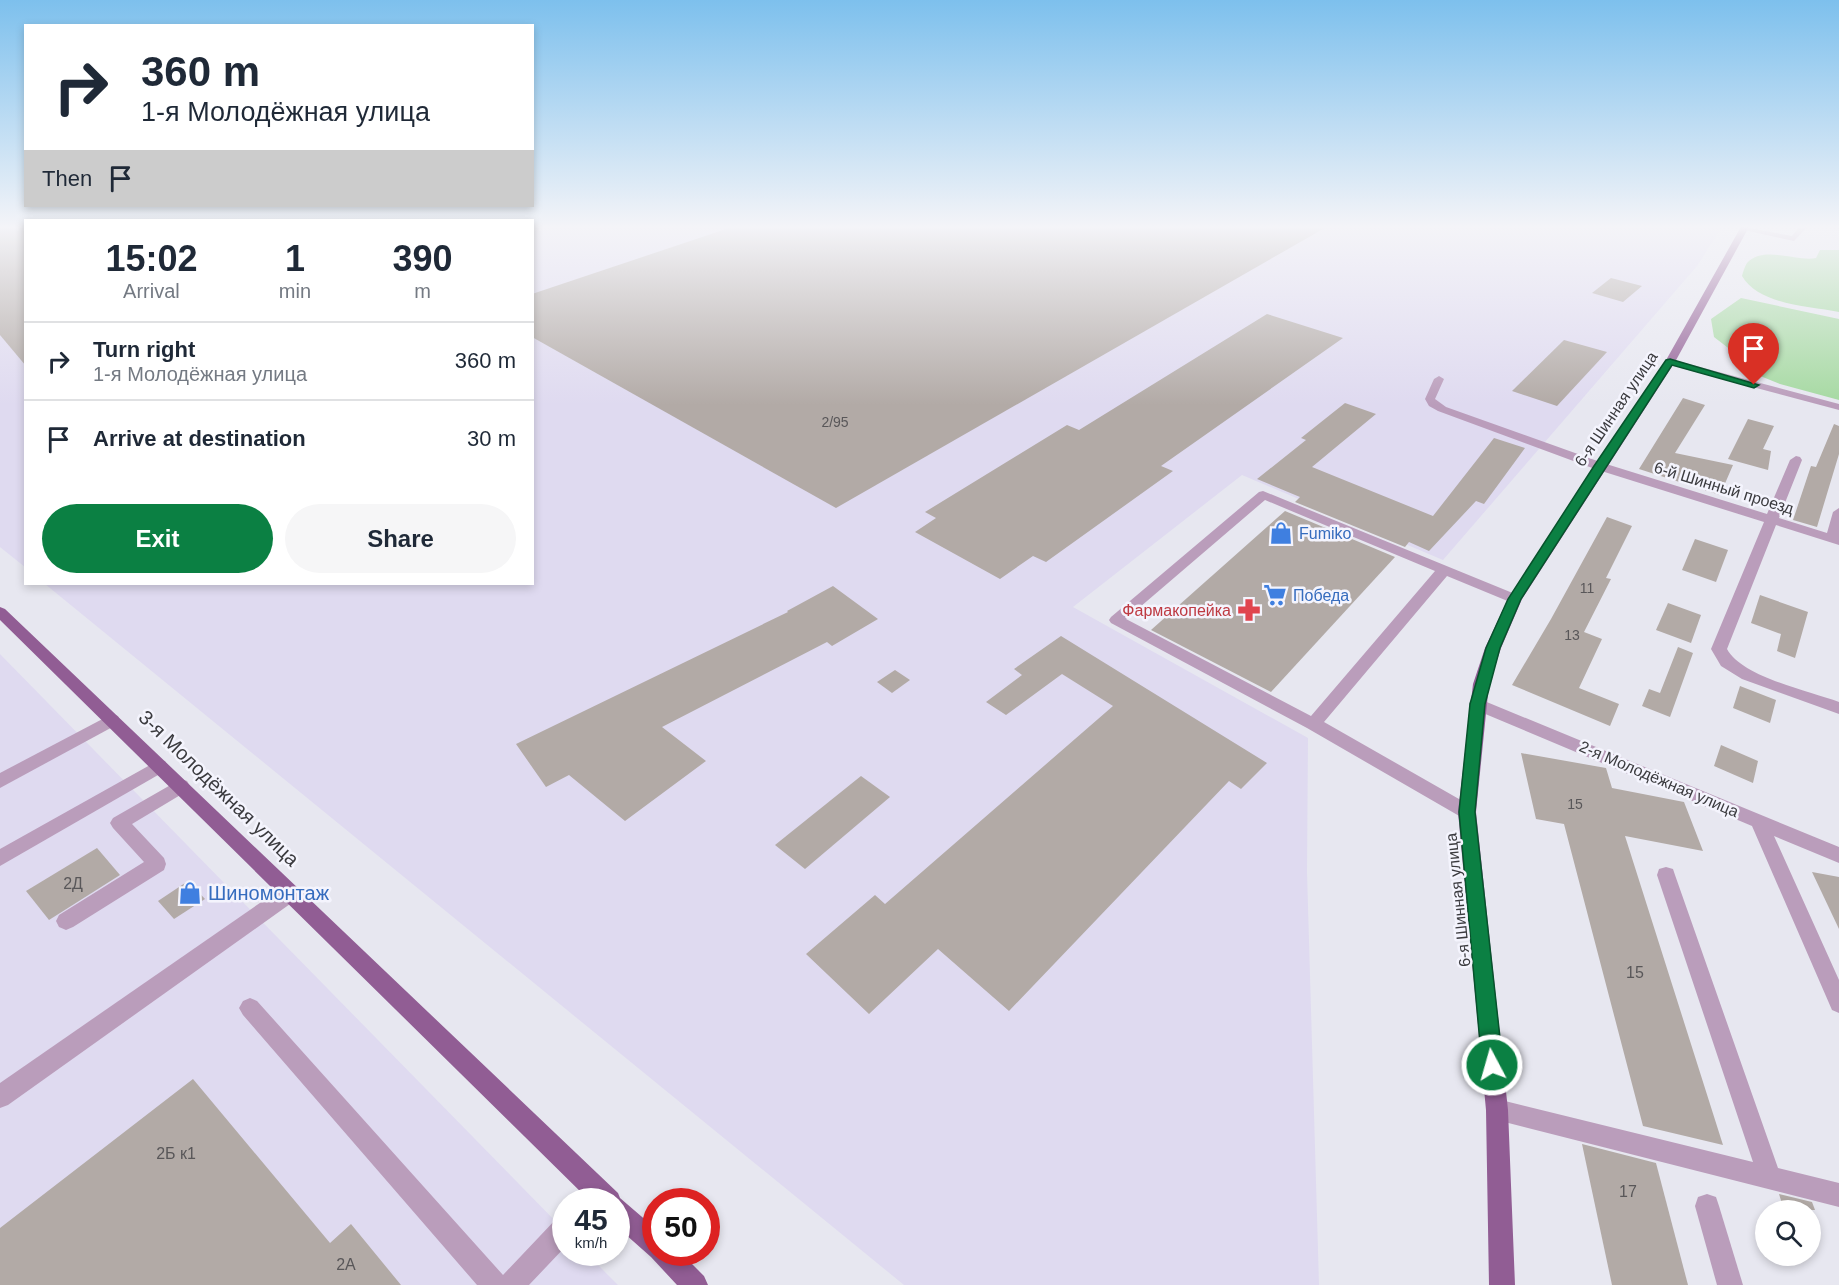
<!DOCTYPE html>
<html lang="en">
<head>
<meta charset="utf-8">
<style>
	:root { --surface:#fff; --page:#f6f6f7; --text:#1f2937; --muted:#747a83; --line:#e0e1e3; --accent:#0b8043 }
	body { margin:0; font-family:Arial,sans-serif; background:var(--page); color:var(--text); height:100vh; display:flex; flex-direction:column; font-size:22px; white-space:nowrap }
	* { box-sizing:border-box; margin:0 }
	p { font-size:20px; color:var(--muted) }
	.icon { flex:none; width:33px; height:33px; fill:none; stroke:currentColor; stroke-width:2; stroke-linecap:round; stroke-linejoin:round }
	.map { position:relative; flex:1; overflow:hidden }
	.sheet { position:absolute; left:24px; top:219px; width:510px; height:366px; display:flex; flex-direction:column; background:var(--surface); border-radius:0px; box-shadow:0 3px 9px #0003 }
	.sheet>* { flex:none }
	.top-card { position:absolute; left:24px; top:24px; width:510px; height:183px; border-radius:0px; box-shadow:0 3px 9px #0003; background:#fff; color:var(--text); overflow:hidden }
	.tools { position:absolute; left:1755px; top:1200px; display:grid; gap:12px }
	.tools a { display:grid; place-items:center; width:66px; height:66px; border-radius:50%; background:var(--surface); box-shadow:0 3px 9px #0003; font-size:30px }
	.speed { position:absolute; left:552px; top:1188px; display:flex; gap:12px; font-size:30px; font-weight:700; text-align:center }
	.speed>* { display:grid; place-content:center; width:78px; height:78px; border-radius:50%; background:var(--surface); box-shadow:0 3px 9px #0003; line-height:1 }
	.speed small { font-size:15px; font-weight:400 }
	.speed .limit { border:9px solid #d22; background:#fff; color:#111 }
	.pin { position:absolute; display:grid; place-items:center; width:51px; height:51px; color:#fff; margin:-62px -26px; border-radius:50% 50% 50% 0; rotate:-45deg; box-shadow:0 0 6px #0007 }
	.pin .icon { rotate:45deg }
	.me { position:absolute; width:66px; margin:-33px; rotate:354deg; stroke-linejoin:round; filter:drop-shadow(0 0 4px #0008) }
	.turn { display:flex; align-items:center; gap:21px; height:126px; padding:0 18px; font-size:27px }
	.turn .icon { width:78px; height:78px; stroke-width:2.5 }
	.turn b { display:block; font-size:42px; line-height:51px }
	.then { display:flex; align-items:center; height:57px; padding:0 18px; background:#0003; gap:12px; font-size:22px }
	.eta { display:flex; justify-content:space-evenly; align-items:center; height:102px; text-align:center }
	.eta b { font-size:36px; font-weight:700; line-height:42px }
	.primary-button { display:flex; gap:12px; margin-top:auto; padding:12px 18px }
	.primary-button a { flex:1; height:69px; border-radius:36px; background:var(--accent); color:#fff; font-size:24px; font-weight:700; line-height:69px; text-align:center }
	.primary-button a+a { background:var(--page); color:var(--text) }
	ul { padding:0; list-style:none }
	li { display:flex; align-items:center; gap:18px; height:78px; padding:0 18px; border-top:2px solid var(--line) }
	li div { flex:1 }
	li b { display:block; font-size:22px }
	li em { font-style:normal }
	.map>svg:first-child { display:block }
	.industrial { fill:#dfdaf0 }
	.green { fill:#a5d9a1 }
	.building { fill:#b2aaa6 }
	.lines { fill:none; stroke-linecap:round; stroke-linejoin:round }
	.minor { fill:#ba9dbb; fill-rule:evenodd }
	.major { fill:#915d94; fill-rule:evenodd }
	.route { fill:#0b8043; stroke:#07532c; stroke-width:1.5 }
	.labels { text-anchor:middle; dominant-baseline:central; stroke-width:5; stroke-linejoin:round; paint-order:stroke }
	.number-label { font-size:14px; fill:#595759 }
	.street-label { font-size:16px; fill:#3b3b3f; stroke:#f4f4fd }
	.shop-label { font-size:16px; fill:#366cbe; stroke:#f4f4fd; text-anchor:start }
	.health-label { font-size:16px; fill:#be3a42; stroke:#f4f4fd; text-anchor:end }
	.near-number-label { font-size:16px; fill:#595759 }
	.near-street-label { font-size:20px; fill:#3b3b3f; stroke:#f4f4fd }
	.near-shop-label { font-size:20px; fill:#366cbe; stroke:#f4f4fd; text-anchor:start }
</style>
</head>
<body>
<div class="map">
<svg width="1839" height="1285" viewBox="0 0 1839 1285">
	<rect width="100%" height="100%" fill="#e7e7f0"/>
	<g class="industrial">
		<polygon points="0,225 25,225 25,567 0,547"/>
		<polygon points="533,225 1723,225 1697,266 1443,560 1242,475 1073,607 1308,738 1307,872 1319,1285 904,1285 45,584 532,584"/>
		<polygon points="0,654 565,1231 566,1252 586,1253 618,1285 0,1285"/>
	</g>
	<g class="green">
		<path d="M1820 250H1839V312C1808 306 1759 305 1742 276 1743 272 1745 266 1747 263 1763 245 1797 262 1816 258Z"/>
		<polygon points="1741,298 1839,319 1839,400 1780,384 1743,369 1736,354 1714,337 1711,319"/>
	</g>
	<g class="building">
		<polygon points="0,225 26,225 26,366 0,335"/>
		<polygon points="738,225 1330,225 836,508 532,337 532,294"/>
		<polygon points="1611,278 1642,286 1623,302 1592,293"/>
		<polygon points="1267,314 1343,338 1161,466 1173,471 1046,562 1033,556 1000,579 915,532 936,518 925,512 1067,425 1079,430"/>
		<polygon points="1564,340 1607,352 1557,406 1512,391"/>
		<polygon points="1683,398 1705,405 1675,453 1733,465 1720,495 1639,469"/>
		<polygon points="1345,403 1376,414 1312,467 1433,516 1494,438 1525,448 1484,504 1476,501 1429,551 1409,542 1405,547 1295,502 1300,497 1257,479 1306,440 1301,438"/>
		<polygon points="1748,419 1774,426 1763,449 1771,451 1768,470 1728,459"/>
		<polygon points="1834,424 1839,426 1839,454 1817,527 1793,520 1811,466 1816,467"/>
		<polygon points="1285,511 1395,557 1271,692 1151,630"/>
		<polygon points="1607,517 1632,526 1606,578 1611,579 1584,632 1602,639 1579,688 1619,704 1610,726 1512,685 1551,619"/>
		<polygon points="1695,539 1728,550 1716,582 1682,570"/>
		<polygon points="833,586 878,619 832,646 827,642 662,727 706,761 625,821 569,775 546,787 516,744 788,612 787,611"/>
		<polygon points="1760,595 1808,612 1795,658 1777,651 1781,634 1751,623"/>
		<polygon points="1668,603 1701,615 1691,643 1656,630"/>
		<polygon points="1061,636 1267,763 1241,789 1229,781 1009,1011 938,949 869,1014 806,954 875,895 885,904 1113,706 1062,674 1006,715 986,702 1022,675 1014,669"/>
		<polygon points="1678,647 1693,653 1670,717 1642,706 1649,689 1660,693"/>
		<polygon points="895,670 910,680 892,693 877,682"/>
		<polygon points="1740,686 1776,700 1770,723 1733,708"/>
		<polygon points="1721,745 1758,761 1753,783 1714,766"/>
		<polygon points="1521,753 1606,768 1612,788 1684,802 1703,851 1625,836 1723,1145 1643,1126 1564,824 1536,819"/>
		<polygon points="861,776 890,797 805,869 775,845"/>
		<polygon points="97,848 120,875 49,920 26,891"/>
		<polygon points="1812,872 1839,877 1839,929"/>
		<polygon points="188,881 205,899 174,919 158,901"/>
		<polygon points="193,1079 330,1243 351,1224 401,1285 0,1285 0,1228"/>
		<polygon points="1582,1144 1656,1163 1688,1285 1612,1285"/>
		<polygon points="1779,1194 1812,1202 1815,1210 1784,1210"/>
	</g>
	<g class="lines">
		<g class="minor">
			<polygon points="1801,225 1809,225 1794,241 1740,229 1744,227 1792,236"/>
			<polygon points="1670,359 1839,404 1839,410 1666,364 1665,362"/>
			<path d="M1439 376 1444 379 1435 399 1446 407 1603 463 1767 514 1790 460 1796 456 1800 457 1802 460 1779 518 1827 533 1833 512 1839 508V545L1776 525 1727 649C1742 677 1809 691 1839 702V714L1742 679 1721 666 1711 649 1764 522 1595 469 1438 411 1429 406 1425 399 1434 379Z"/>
			<path d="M1263 491 1520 596 1522 599 1515 604 1510 602 1447 576 1324 722 1473 807 1476 812 1473 817 1467 819 1461 817 1307 728 1111 623 1109 620 1111 617 1259 492ZM1265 500 1435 571 1311 716 1126 619Z"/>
			<polygon points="1477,698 1839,847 1839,863 1774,836 1839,980 1839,1013 1832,1010 1752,826 1471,708 1469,704 1471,700"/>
			<polygon points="112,714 118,716 120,720 118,724 0,788 0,773"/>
			<polygon points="159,760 165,761 168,766 165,771 0,866 0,849"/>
			<polygon points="181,779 187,781 190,786 187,791 132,824 164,858 166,864 164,870 73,927 66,930 59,927 56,921 59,915 144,862 113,828 110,823 113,818"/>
			<polygon points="1666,867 1673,869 1675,875 1778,1168 1839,1183 1839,1207 1489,1118 1486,1110 1489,1102 1497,1099 1753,1162 1657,875 1659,869"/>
			<polygon points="290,885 297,887 300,893 297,899 8,1105 0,1108 0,1083 283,887"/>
			<polygon points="250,998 257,1001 503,1275 557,1218 566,1215 566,1246 529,1285 477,1285 243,1015 239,1008 243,1001"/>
			<polygon points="1707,1194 1716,1197 1719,1206 1743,1285 1717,1285 1695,1206 1698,1197"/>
		</g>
		<g class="major">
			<polygon points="1742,225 1750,225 1675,362 1522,599 1501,648 1489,684 1476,812 1508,1110 1515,1285 1489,1285 1486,1110 1458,812 1473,684 1485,648 1508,599 1665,362"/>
			<polygon points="0,607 5,609 618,1193 620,1198 656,1229 656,1252 680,1252 704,1276 708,1285 677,1285 651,1257 616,1226 616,1202 591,1202 0,620"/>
		</g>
	</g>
	<linearGradient id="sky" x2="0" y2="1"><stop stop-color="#7dc0ed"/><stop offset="0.56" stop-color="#f4f4f8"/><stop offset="1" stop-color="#f4f4f8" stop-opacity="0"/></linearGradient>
	<rect width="1839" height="405" fill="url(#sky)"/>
	<polygon class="route" points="1670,359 1759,385 1754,388 1672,365 1521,599 1500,648 1485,704 1475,812 1503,1065 1500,1072 1492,1074 1485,1072 1482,1065 1459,812 1470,704 1486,648 1508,599 1594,466 1666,360"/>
	<defs>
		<g id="shop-bare" transform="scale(1.8)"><path d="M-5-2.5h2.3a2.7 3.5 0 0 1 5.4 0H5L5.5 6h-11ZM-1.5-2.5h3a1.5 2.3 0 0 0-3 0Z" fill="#3f7fe0" stroke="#f4f4fd" stroke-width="2.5" paint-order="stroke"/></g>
		<g id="supermarket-bare" transform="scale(1.8)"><path d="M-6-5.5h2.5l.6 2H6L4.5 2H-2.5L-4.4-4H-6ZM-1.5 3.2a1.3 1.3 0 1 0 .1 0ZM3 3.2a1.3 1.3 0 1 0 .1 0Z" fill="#3f7fe0" stroke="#f4f4fd" stroke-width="2.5" paint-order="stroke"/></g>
		<g id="pharmacy-bare" transform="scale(1.8)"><path d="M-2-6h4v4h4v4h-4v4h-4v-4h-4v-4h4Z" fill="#e0444e" stroke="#f4f4fd" stroke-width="2.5" paint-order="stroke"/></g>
	</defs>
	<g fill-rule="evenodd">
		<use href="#shop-bare" x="1281" y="533"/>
		<use href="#supermarket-bare" x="1275" y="595"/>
		<use href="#pharmacy-bare" x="1249" y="610"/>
		<use href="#shop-bare" x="190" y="893"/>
	</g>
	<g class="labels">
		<g class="number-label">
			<text x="835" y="422">2/95</text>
			<text x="1587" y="588">11</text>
			<text x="1572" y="635">13</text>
			<text x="1575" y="804">15</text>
		</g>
		<g class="street-label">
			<text transform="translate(1616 409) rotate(-56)">6-я Шинная улица</text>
			<text transform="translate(1724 488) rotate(17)">6-й Шинный проезд</text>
			<text transform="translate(1659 779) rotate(23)">2-я Молодёжная улица</text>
			<text transform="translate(1458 900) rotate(-96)">6-я Шинная улица</text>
		</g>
		<g class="shop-label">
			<text x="1299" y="533">Fumiko</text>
			<text x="1293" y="595">Победа</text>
		</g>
		<g class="health-label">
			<text x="1231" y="610">Фармакопейка</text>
		</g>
		<g class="near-number-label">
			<text x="73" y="883">2Д</text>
			<text x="1635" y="972">15</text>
			<text x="176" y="1153">2Б к1</text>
			<text x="1628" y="1191">17</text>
			<text x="346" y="1264">2А</text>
		</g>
		<g class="near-street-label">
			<text transform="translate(219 788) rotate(44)">3-я Молодёжная улица</text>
		</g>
		<g class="near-shop-label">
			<text x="208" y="893">Шиномонтаж</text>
		</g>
	</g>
</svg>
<div class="tools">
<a><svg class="icon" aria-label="search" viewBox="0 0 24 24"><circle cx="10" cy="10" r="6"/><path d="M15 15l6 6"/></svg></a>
</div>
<div class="speed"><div>45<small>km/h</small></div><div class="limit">50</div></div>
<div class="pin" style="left:1754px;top:385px;background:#d93025"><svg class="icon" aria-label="arrive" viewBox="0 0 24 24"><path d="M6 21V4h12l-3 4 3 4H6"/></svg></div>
<svg class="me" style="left:1492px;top:1065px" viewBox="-20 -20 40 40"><circle r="17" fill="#0b8043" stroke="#fff" stroke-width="3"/><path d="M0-11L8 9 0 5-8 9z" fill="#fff"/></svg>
<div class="top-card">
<div class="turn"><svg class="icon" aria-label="right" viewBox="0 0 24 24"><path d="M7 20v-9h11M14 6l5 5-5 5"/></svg><div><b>360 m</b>1-я Молодёжная улица</div></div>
<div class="then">Then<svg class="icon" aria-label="arrive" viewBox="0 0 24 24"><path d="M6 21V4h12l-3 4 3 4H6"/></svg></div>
</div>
<section class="sheet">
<div class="eta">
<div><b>15:02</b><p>Arrival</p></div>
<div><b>1</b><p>min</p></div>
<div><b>390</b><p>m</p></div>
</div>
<ul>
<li><svg class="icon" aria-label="right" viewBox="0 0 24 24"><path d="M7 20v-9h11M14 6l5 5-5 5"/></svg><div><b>Turn right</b><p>1-я Молодёжная улица</p></div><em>360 m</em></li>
<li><svg class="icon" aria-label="arrive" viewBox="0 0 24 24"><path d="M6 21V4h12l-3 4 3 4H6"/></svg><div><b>Arrive at destination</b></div><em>30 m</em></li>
</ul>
<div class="primary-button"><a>Exit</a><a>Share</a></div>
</section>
</div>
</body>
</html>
